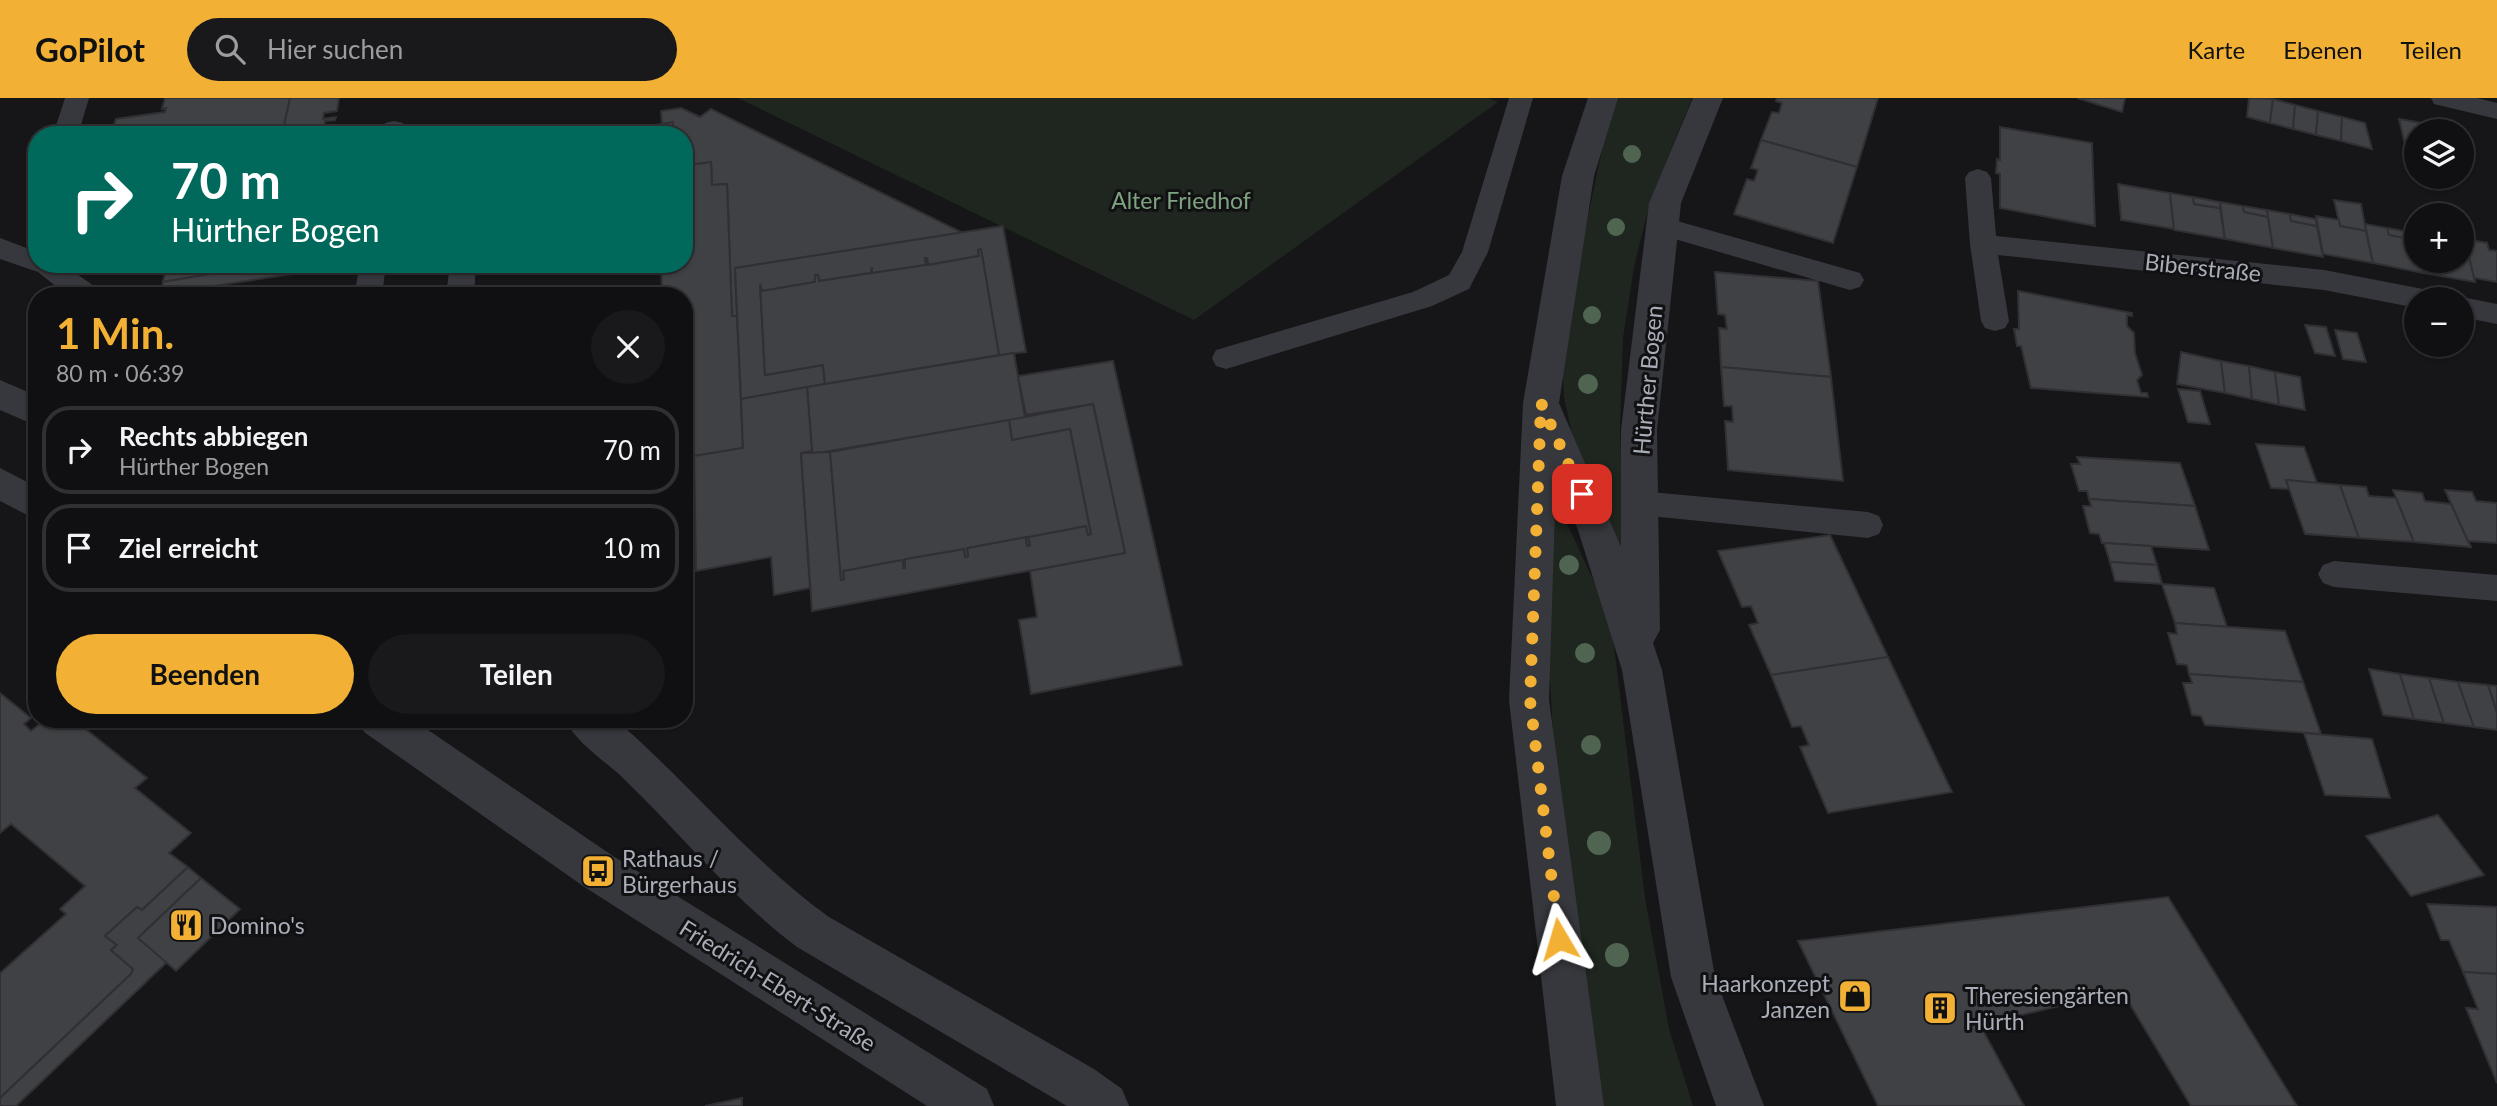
<!DOCTYPE html>
<html lang="de">
<head>
<meta charset="utf-8">
<style>
	:root { --surface:#101012; --page:#19191b; --text:#f1f3f6; --muted:#9c9d9f; --line:#303032; --accent:#f2b134 }
	body { margin:0; font-family:Lato,sans-serif; background:var(--page); color:var(--text); height:100vh; display:flex; flex-direction:column; font-size:26px; white-space:nowrap }
	* { box-sizing:border-box; margin:0 }
	p { font-size:23px; color:var(--muted) }
	.icon { flex:none; width:38px; height:38px; fill:none; stroke:currentColor; stroke-width:2; stroke-linecap:round; stroke-linejoin:round }
	.map { position:relative; flex:1; overflow:hidden }
	.panel { position:absolute; left:28px; top:189px; width:665px; height:441px; display:flex; flex-direction:column; background:var(--surface); border-radius:28px; box-shadow:0 2px 5px #0004,0 0 0 2px var(--line) }
	.panel>* { flex:none }
	.hud { position:absolute; left:28px; top:28px; width:665px; height:147px; border-radius:28px; box-shadow:0 2px 5px #0004,0 0 0 2px var(--line); background:#00695c; color:#fff; overflow:hidden }
	.buttons { position:absolute; left:2404px; top:21px; display:grid; gap:14px }
	.buttons a { display:grid; place-items:center; width:70px; height:70px; border-radius:50%; background:var(--surface); box-shadow:0 2px 5px #0004,0 0 0 2px var(--line); font-size:35px }
	.pin { position:absolute; display:grid; place-items:center; width:60px; height:60px; color:#fff; margin:-30px; border-radius:14px; box-shadow:0 4px 10px #0006 }
	.me { position:absolute; width:77px; margin:-38px; rotate:353deg; stroke-linejoin:round; filter:drop-shadow(0 0 5px #0008) }
	.turn { display:flex; align-items:center; gap:24px; height:147px; padding:0 28px; font-size:32px }
	.turn .icon { width:91px; height:91px; stroke-width:2.5 }
	.turn b { display:block; font-size:49px; line-height:60px }
	.round { display:grid; place-items:center; flex:none; width:74px; height:74px; border-radius:37px; background:var(--page) }
	.headline { display:flex; align-items:center; justify-content:space-between; height:119px; padding:0 28px }
	h1 { font-size:42px; font-weight:700; line-height:52px; color:var(--accent) }
	.primary-button { display:flex; gap:14px; margin-top:auto; padding:14px 28px }
	.primary-button a { flex:1; height:80px; border-radius:42px; background:var(--accent); color:#111; font-size:28px; font-weight:700; line-height:80px; text-align:center }
	.primary-button a+a { background:var(--page); color:var(--text) }
	ul { padding:0; list-style:none }
	li { display:flex; align-items:center; gap:21px; height:88px; margin:0 14px 10px; padding:0 14px; border:4px solid var(--line); border-radius:28px }
	li div { flex:1 }
	li b { display:block; font-size:26px }
	li em { font-style:normal }
	header { display:flex; align-items:center; gap:42px; box-sizing:border-box; height:98px; padding:0 35px; background:var(--accent); color:#111 }
	header strong { font-size:33px }
	nav { display:flex; gap:38px; margin-inline-start:auto; font-size:24px }
	.search { width:490px; height:63px; background:var(--page); display:flex; align-items:center; gap:18px; box-sizing:border-box; padding:0 24px; border-radius:38px; color:var(--muted); font-size:26px }
	.map>svg:first-child { display:block }
	.green { fill:#1e261f }
	.building { fill:#404145; stroke:#303034; stroke-width:2 }
	.lines { fill:none; stroke-linecap:round; stroke-linejoin:round }
	.service { fill:#37383d; fill-rule:evenodd }
	.tertiary { fill:#37383d; fill-rule:evenodd }
	.tree { fill:#506452 }
	.route { stroke:#f2b134; stroke-width:12; stroke-dasharray:0 21.6 }
	.labels { text-anchor:middle; dominant-baseline:central; stroke-width:6; stroke-linejoin:round; paint-order:stroke }
	.park-label { font-size:23px; fill:#7fa381; stroke:#111113 }
	.street-label { font-size:23px; fill:#a8adb8; stroke:#111113 }
	.poi-label { font-size:23px; fill:#a8adb8; stroke:#111113; text-anchor:start }
</style>
</head>
<body>
<header>
<strong>GoPilot</strong>
<div class="search"><svg class="icon" aria-label="search" viewBox="0 0 24 24"><circle cx="10" cy="10" r="6"/><path d="M15 15l6 6"/></svg>Hier suchen</div>
<nav><a>Karte</a><a>Ebenen</a><a>Teilen</a></nav>
</header>
<div class="map">
<svg width="2497" height="1008" viewBox="0 0 2497 1008">
	<rect width="100%" height="100%" fill="#161618"/>
	<g class="green">
		<polygon points="738,0 1489,0 1498,4 1194,222"/>
		<polygon points="1613,0 1692,0 1650,104 1634,169 1623,240 1620,333 1626,467 1572,337 1564,299 1562,265 1572,194"/>
		<polygon points="1554,397 1607,512 1613,540 1645,800 1669,931 1693,1008 1589,1008 1556,686 1548,549"/>
	</g>
	<g class="building">
		<polygon points="165,0 290,0 282,37 111,37 116,21 165,14 166,10 162,11"/>
		<polygon points="290,0 339,0 337,13 324,15 323,21 336,19 335,22 325,23 323,37 282,37"/>
		<polygon points="1777,0 1878,0 1857,69 1761,42 1772,14 1779,15 1782,5 1776,3"/>
		<polygon points="2077,0 2125,0 2122,14"/>
		<polygon points="2249,0 2273,1 2270,25 2247,19"/>
		<polygon points="2273,1 2295,7 2293,31 2270,25"/>
		<polygon points="2295,7 2318,13 2316,37 2293,31"/>
		<polygon points="681,10 700,19 711,11 963,135 735,170 737,218 732,218 727,86 712,87 711,64 684,68 684,37 673,37 673,24 662,26 661,13"/>
		<polygon points="2318,13 2342,19 2341,43 2316,37"/>
		<polygon points="2342,19 2365,25 2372,51 2341,43"/>
		<polygon points="2399,21 2434,27 2436,33 2417,33 2417,53 2406,51"/>
		<polygon points="673,24 673,37 584,37 662,26"/>
		<polygon points="2000,29 2092,45 2095,128 2000,110 2000,76 1996,75 1997,61 2000,62"/>
		<polygon points="1761,42 1857,69 1833,145 1734,116 1747,81 1754,83 1758,72 1751,70"/>
		<polygon points="711,64 712,87 727,86 732,218 737,218 743,350 694,358 691,224 684,225 684,198 662,198 656,195 662,194 661,166 684,166 684,68"/>
		<polygon points="2118,86 2170,95 2174,131 2121,122"/>
		<polygon points="2170,95 2193,99 2194,106 2220,110 2225,141 2174,132"/>
		<polygon points="2193,99 2220,104 2220,110 2194,106"/>
		<polygon points="2334,102 2361,106 2366,133 2340,128"/>
		<polygon points="2220,104 2243,108 2244,114 2268,119 2273,150 2225,141"/>
		<polygon points="2243,108 2267,112 2268,119 2244,114"/>
		<polygon points="2267,112 2290,116 2291,123 2317,128 2323,159 2273,150"/>
		<polygon points="2290,116 2316,121 2317,128 2291,123"/>
		<polygon points="2316,118 2339,122 2340,128 2366,133 2373,165 2323,156"/>
		<polygon points="2365,126 2387,130 2389,137 2416,142 2417,163 2421,163 2423,175 2373,165"/>
		<polygon points="1003,128 1026,254 999,257 981,151 978,152 979,158 928,167 927,160 925,160 926,167 872,175 872,169 871,175 819,183 818,177 815,177 815,184 762,193 760,186 765,277 823,267 825,286 741,301 735,170"/>
		<polygon points="2387,130 2415,135 2416,142 2389,137"/>
		<polygon points="2464,141 2487,145 2489,152 2497,153 2497,184 2474,180"/>
		<polygon points="2462,150 2467,151 2475,184 2423,175 2421,163 2462,163"/>
		<polygon points="981,151 999,257 825,286 823,267 765,277 760,186 762,193 815,184 815,177 818,177 819,183 871,175 872,169 872,175 926,167 925,160 927,160 928,167 979,158 978,152"/>
		<polygon points="167,166 269,166 163,184"/>
		<polygon points="300,166 298,175 160,196 163,184 269,166"/>
		<polygon points="1715,174 1818,183 1831,279 1721,269 1719,230 1727,231 1725,217 1718,216"/>
		<polygon points="2018,193 2132,215 2132,218 2127,217 2127,228 2134,235 2135,255 2142,277 2137,282 2141,295 2147,295 2148,299 2031,290 2021,248 2017,248 2014,231 2019,231"/>
		<polygon points="2305,227 2326,229 2335,258 2315,255"/>
		<polygon points="2335,232 2357,235 2366,264 2343,261"/>
		<polygon points="2181,254 2221,263 2225,295 2177,286"/>
		<polygon points="1014,255 1025,320 812,356 807,289"/>
		<polygon points="1113,263 1182,567 1031,596 1019,522 1037,519 1030,473 1125,455 1093,306 1026,317 1018,278"/>
		<polygon points="2221,263 2249,268 2252,301 2225,295"/>
		<polygon points="2249,268 2275,274 2279,307 2252,301"/>
		<polygon points="1721,269 1831,279 1843,383 1728,372 1725,323 1733,324 1732,308 1724,308"/>
		<polygon points="2275,274 2300,279 2305,312 2279,307"/>
		<polygon points="807,289 812,353 801,355 810,490 774,497 771,459 696,473 694,358 743,350 741,301"/>
		<polygon points="2178,291 2200,293 2210,326 2188,324"/>
		<polygon points="1093,306 1125,455 812,513 801,355 830,354 841,482 844,481 843,473 890,464 903,462 903,470 905,470 905,461 964,451 965,459 968,458 967,450 1026,439 1027,448 1030,447 1028,439 1086,428 1088,437 1091,436 1070,331 1012,342 1009,322"/>
		<polygon points="1009,322 1012,342 1070,331 1091,436 1088,437 1086,428 1028,439 1030,447 1027,448 1026,439 967,450 968,458 965,459 964,451 905,461 905,470 903,470 903,462 890,464 843,473 844,481 841,482 830,354"/>
		<polygon points="2256,346 2304,349 2317,385 2286,382 2289,391 2271,390"/>
		<polygon points="2077,359 2180,365 2195,408 2089,401 2087,393 2079,393 2071,366 2080,366"/>
		<polygon points="2286,382 2340,387 2359,440 2305,436"/>
		<polygon points="2340,387 2366,389 2369,398 2396,400 2414,444 2359,440"/>
		<polygon points="2393,392 2422,395 2425,403 2451,406 2471,449 2414,444"/>
		<polygon points="2445,392 2472,394 2476,403 2497,405 2497,445 2468,443"/>
		<polygon points="2089,401 2195,408 2209,452 2102,445 2099,436 2090,435 2083,408 2091,408"/>
		<polygon points="1830,437 1888,559 1771,577 1749,527 1758,525 1751,508 1742,509 1718,453"/>
		<polygon points="2104,445 2151,448 2157,467 2110,464"/>
		<polygon points="2110,464 2157,467 2162,486 2115,483"/>
		<polygon points="2162,486 2214,490 2227,529 2175,525"/>
		<polygon points="2175,525 2285,533 2303,584 2189,576 2187,567 2177,566 2168,535 2177,536"/>
		<polygon points="1888,559 1952,694 1828,715 1800,649 1809,647 1801,628 1792,629 1771,577"/>
		<polygon points="2369,571 2400,576 2414,621 2383,617"/>
		<polygon points="2189,576 2303,584 2321,636 2205,627 2201,618 2192,617 2183,585 2192,585"/>
		<polygon points="2400,576 2429,580 2444,625 2414,621"/>
		<polygon points="2429,580 2458,584 2474,629 2444,625"/>
		<polygon points="2458,584 2488,587 2497,614 2497,632 2474,629"/>
		<polygon points="2488,587 2497,588 2497,614"/>
		<polygon points="0,595 31,620 24,626 31,633 46,621 92,621 83,629 147,680 135,690 191,735 169,755 188,769 142,812 137,809 105,838 117,847 111,852 133,871 131,876 0,1000 0,875 66,816 60,811 85,788 11,726 0,735"/>
		<polygon points="2304,635 2372,641 2390,700 2325,697"/>
		<polygon points="2438,717 2484,777 2411,798 2366,738"/>
		<polygon points="188,769 201,780 138,840 167,864 16,1008 0,1008 0,1000 131,876 133,871 111,852 117,847 105,838 137,809 142,812"/>
		<polygon points="201,780 240,811 176,873 138,840"/>
		<polygon points="2168,799 2297,1008 2191,1008 2122,893 1980,927 2024,1008 1878,1008 1798,843"/>
		<polygon points="2427,806 2497,809 2497,876 2463,874 2449,842 2441,842"/>
		<polygon points="2463,874 2497,876 2497,985 2466,910 2478,911"/>
		<polygon points="742,1000 742,1008 705,1008"/>
	</g>
	<g class="lines">
		<g class="service">
			<polygon points="65,0 89,0 78,37 53,37"/>
			<polygon points="1509,0 1533,0 1488,154 1469,191 1432,208 1226,271 1216,268 1212,260 1216,252 1413,194 1449,177 1462,154"/>
			<polygon points="2431,0 2477,0 2497,5 2497,21 2434,6"/>
			<polygon points="394,23 403,25 406,31 406,37 381,37 385,25"/>
			<polygon points="1978,71 1987,74 1991,80 1996,138 2324,172 2423,191 2433,194 2437,201 2417,201 2417,210 2324,192 1998,157 2009,223 2005,230 1995,233 1985,230 1981,223 1970,146 1965,80 1969,74"/>
			<polygon points="1663,119 1860,175 1864,182 1860,189 1850,192 1654,135 1650,128 1654,121"/>
			<polygon points="0,140 37,154 37,166 63,166 98,191 101,198 68,198 38,174 0,161"/>
			<polygon points="360,166 386,166 382,198 354,198"/>
			<polygon points="450,166 476,166 474,198 446,198"/>
			<polygon points="2462,199 2497,206 2497,226 2462,219 2462,201 2454,201"/>
			<polygon points="1640,393 1868,414 1879,418 1883,427 1879,436 1868,440 1640,417 1629,414 1625,405 1629,396"/>
			<polygon points="2334,463 2497,477 2497,503 2334,489 2323,485 2318,476 2323,467"/>
		</g>
		<g class="tertiary">
			<polygon points="1588,0 1618,0 1594,78 1559,305 1621,449 1621,332 1649,105 1693,0 1723,0 1681,105 1657,332 1660,532 1653,545 1662,572 1715,879 1764,1008 1716,1008 1671,879 1622,572 1578,432 1556,380 1549,602 1604,1008 1556,1008 1509,602 1523,305 1562,78"/>
			<polygon points="0,282 37,298 37,328 0,312"/>
			<polygon points="0,370 37,389 37,422 0,403"/>
			<polygon points="358,621 412,621 613,758 987,991 994,1008 927,1008 583,788 364,634"/>
			<path d="M565 621H615C688 684 750 762 829 819L1094 971 1122 991 1129 1008H1067L797 849C733 801 682 737 625 682 605 662 576 646 565 621Z"/>
		</g>
	</g>
	<g class="tree">
		<circle cx="1632" cy="56" r="9"/>
		<circle cx="1616" cy="129" r="9"/>
		<circle cx="1592" cy="217" r="9"/>
		<circle cx="1588" cy="286" r="10"/>
		<circle cx="1569" cy="467" r="10"/>
		<circle cx="1585" cy="555" r="10"/>
		<circle cx="1591" cy="647" r="10"/>
		<circle cx="1599" cy="745" r="12"/>
		<circle cx="1617" cy="857" r="12"/>
	</g>
	<g class="lines">
		<polyline class="route" points="1559,841 1530,602 1541,305 1582,396"/>
	</g>
	<defs>
		<g id="bus-square" transform="scale(1.75)"><rect x="-9" y="-9" width="18" height="18" rx="4" fill="#f2b134" stroke="#111113"/><path d="M-5-6H5V4H4V6H2V4H-2V6H-4V4H-5ZM-3.5-4V0h7V-4ZM-3.5 1.2v1.5H-2V1.2ZM2 1.2v1.5H3.5V1.2Z" fill="#111"/></g>
		<g id="restaurant-square" transform="scale(1.75)"><rect x="-9" y="-9" width="18" height="18" rx="4" fill="#f2b134" stroke="#111113"/><path d="M-5-6h1v4h1v-4h1v4h1v-4h1v5L-1.5 .5V6h-2V.5L-5-1ZM5-6V6H3V1.5H1.5Q1.5-4 5-6Z" fill="#111"/></g>
		<g id="shop-square" transform="scale(1.75)"><rect x="-9" y="-9" width="18" height="18" rx="4" fill="#f2b134" stroke="#111113"/><path d="M-5-2.5h2.3a2.7 3.5 0 0 1 5.4 0H5L5.5 6h-11ZM-1.5-2.5h3a1.5 2.3 0 0 0-3 0Z" fill="#111"/></g>
		<g id="building-square" transform="scale(1.75)"><rect x="-9" y="-9" width="18" height="18" rx="4" fill="#f2b134" stroke="#111113"/><path d="M-4-6H4V6H1V3H-1V6H-4ZM-2.5-4.3h1.7v1.8h-1.7ZM.8-4.3h1.7v1.8H.8ZM-2.5-1h1.7V.8h-1.7ZM.8-1h1.7V.8H.8Z" fill="#111"/></g>
	</defs>
	<g fill-rule="evenodd">
		<use href="#bus-square" x="598" y="773"/>
		<use href="#restaurant-square" x="186" y="827"/>
		<use href="#shop-square" x="1855" y="898"/>
		<use href="#building-square" x="1940" y="910"/>
	</g>
	<g class="labels">
		<g class="park-label">
			<text x="1181" y="102">Alter Friedhof</text>
		</g>
		<g class="street-label">
			<text transform="translate(2203 169) rotate(6)">Biberstraße</text>
			<text transform="translate(1647 282) rotate(-85)">Hürther Bogen</text>
			<text transform="translate(778 887) rotate(32)">Friedrich-Ebert-Straße</text>
		</g>
		<g class="poi-label">
			<text x="622" y="760">Rathaus /<tspan x="622" dy="26">Bürgerhaus</tspan></text>
			<text x="210" y="827">Domino's</text>
			<text x="1830" y="885" text-anchor="end">Haarkonzept<tspan x="1830" dy="26">Janzen</tspan></text>
			<text x="1965" y="897">Theresiengärten<tspan x="1965" dy="26">Hürth</tspan></text>
		</g>
	</g>
</svg>
<div class="buttons">
<a><svg class="icon" aria-label="layers" viewBox="0 0 24 24"><path d="M12 4l9 5-9 5-9-5zM3 14l9 5 9-5"/></svg></a>
<a>+</a>
<a>−</a>
</div>
<div class="pin" style="left:1582px;top:396px;background:#d93025"><svg class="icon" aria-label="arrive" viewBox="0 0 24 24"><path d="M6 21V4h12l-3 4 3 4H6"/></svg></div>
<svg class="me" style="left:1559px;top:841px" viewBox="-20 -20 40 40"><path d="M0-17L14 15 0 8-14 15z" fill="#f2b134" stroke="#fff" stroke-width="4"/></svg>
<div class="hud">
<div class="turn"><svg class="icon" aria-label="right" viewBox="0 0 24 24"><path d="M7 20v-9h11M14 6l5 5-5 5"/></svg><div><b>70 m</b>Hürther Bogen</div></div>
</div>
<section class="panel">
<div class="headline"><div><h1>1 Min.</h1><p>80 m · 06:39</p></div><a class="round"><svg class="icon" aria-label="close" viewBox="0 0 24 24"><path d="M6 6l12 12M18 6L6 18"/></svg></a></div>
<ul>
<li><svg class="icon" aria-label="right" viewBox="0 0 24 24"><path d="M7 20v-9h11M14 6l5 5-5 5"/></svg><div><b>Rechts abbiegen</b><p>Hürther Bogen</p></div><em>70 m</em></li>
<li><svg class="icon" aria-label="arrive" viewBox="0 0 24 24"><path d="M6 21V4h12l-3 4 3 4H6"/></svg><div><b>Ziel erreicht</b></div><em>10 m</em></li>
</ul>
<div class="primary-button"><a>Beenden</a><a>Teilen</a></div>
</section>
</div>
</body>
</html>
